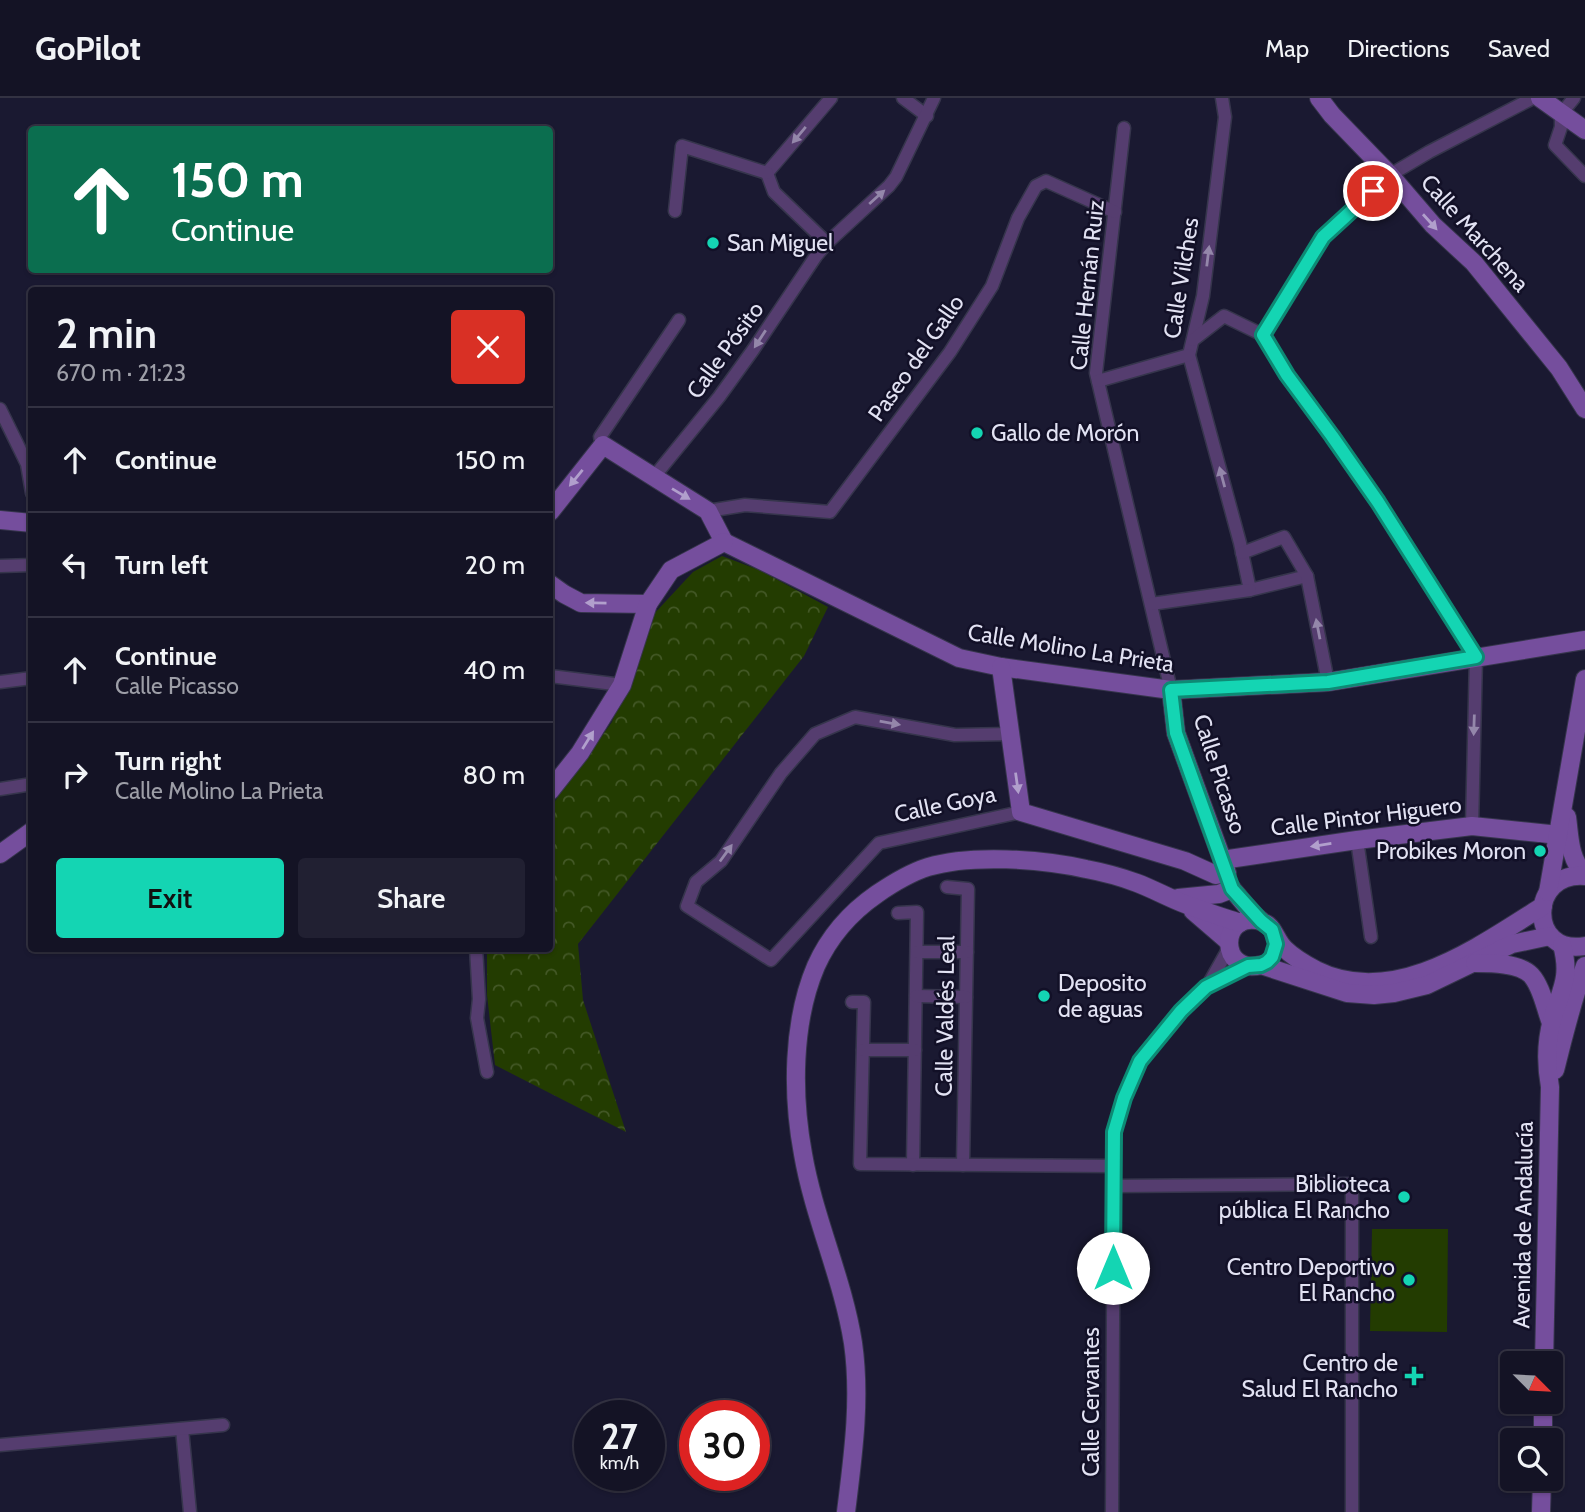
<!DOCTYPE html>
<html lang="en">
<head>
<meta charset="utf-8">
<style>
	:root { --surface:#141325; --page:#212032; --text:#f1f3f6; --muted:#9d9ea7; --line:#333242; --accent:#14d5b3 }
	body { margin:0; font-family:Cabin,sans-serif; background:var(--page); color:var(--text); height:100vh; display:flex; flex-direction:column; font-size:26px; white-space:nowrap }
	* { box-sizing:border-box; margin:0 }
	p { font-size:23px; color:var(--muted) }
	.icon { flex:none; width:38px; height:38px; fill:none; stroke:currentColor; stroke-width:2; stroke-linecap:round; stroke-linejoin:round }
	.map { position:relative; flex:1; overflow:hidden }
	.drawer { position:absolute; left:28px; top:189px; width:525px; height:665px; display:flex; flex-direction:column; background:var(--surface); border-radius:7px; box-shadow:0 2px 5px #0004,0 0 0 2px var(--line) }
	.drawer>* { flex:none }
	.hud { position:absolute; left:28px; top:28px; width:525px; height:147px; border-radius:7px; box-shadow:0 2px 5px #0004,0 0 0 2px var(--line); background:#0b6e4f; color:#fff; overflow:hidden }
	.needle { width:46px; rotate:114deg }
	.controls { position:absolute; left:1500px; top:1253px; display:grid; gap:14px }
	.controls a { display:grid; place-items:center; width:63px; height:63px; border-radius:7px; background:var(--surface); box-shadow:0 2px 5px #0004,0 0 0 2px var(--line); font-size:35px }
	.speed { position:absolute; left:574px; top:1302px; display:flex; gap:14px; font-size:35px; font-weight:700; text-align:center }
	.speed>* { display:grid; place-content:center; width:91px; height:91px; border-radius:50%; background:var(--surface); box-shadow:0 2px 5px #0004,0 0 0 2px var(--line); line-height:1 }
	.speed small { font-size:18px; font-weight:400 }
	.speed .limit { border:10px solid #d22; background:#fff; color:#111 }
	.pin { position:absolute; display:grid; place-items:center; width:60px; height:60px; color:#fff; margin:-30px; border:4px solid #fff; border-radius:50%; box-shadow:0 2px 7px #0007 }
	.me { position:absolute; width:77px; margin:-38px; rotate:0deg; stroke-linejoin:round; filter:drop-shadow(0 0 5px #0008) }
	.turn { display:flex; align-items:center; gap:24px; height:147px; padding:0 28px; font-size:32px }
	.turn .icon { width:91px; height:91px; stroke-width:2.5 }
	.turn b { display:block; font-size:49px; line-height:60px }
	.round { display:grid; place-items:center; flex:none; width:74px; height:74px; border-radius:7px; background:var(--page) }
	.overview { display:flex; align-items:center; justify-content:space-between; height:119px; padding:0 28px }
	h1 { font-size:42px; font-weight:600; line-height:52px }
	.primary-button { display:flex; gap:14px; margin-top:auto; padding:14px 28px }
	.primary-button a { flex:1; height:80px; border-radius:7px; background:var(--accent); color:#111; font-size:28px; font-weight:600; line-height:80px; text-align:center }
	.primary-button a+a { background:var(--page); color:var(--text) }
	ul { padding:0; list-style:none }
	li { display:flex; align-items:center; gap:21px; height:105px; padding:0 28px; border-top:2px solid var(--line) }
	li div { flex:1 }
	li b { display:block; font-size:26px }
	li em { font-style:normal }
	header { display:flex; align-items:center; gap:42px; box-sizing:border-box; height:98px; padding:0 35px; background:var(--surface); border-bottom:2px solid var(--line) }
	header strong { font-size:33px }
	nav { display:flex; gap:38px; margin-inline-start:auto; font-size:24px }
	.map>svg:first-child { display:block }
	.park { fill:url(#park-crowns) }
	.garden { fill:#233c01 }
	.lines { fill:none; stroke-linecap:round; stroke-linejoin:round }
	.street-casing { stroke:#36354c; stroke-width:15 }
	.secondary-casing { stroke:#36354c; stroke-width:20 }
	.street { stroke:#553d6f; stroke-width:12 }
	.secondary { stroke:#754e9d; stroke-width:18 }
	.oneway { fill:#9487aa }
	.oneway2 { fill:#b19fcc }
	.route-casing { stroke:#0d8a74; stroke-width:18 }
	.route { stroke:#14d5b3; stroke-width:12 }
	.poi-dot { fill:#14d5b3; stroke:#121027; stroke-width:2.5 }
	.labels { text-anchor:middle; dominant-baseline:central; stroke-width:5; stroke-linejoin:round; paint-order:stroke }
	.street-label { font-size:23px; fill:#e2e2f3; stroke:#121027 }
	.poi-label { font-size:23px; fill:#e2e2f3; stroke:#121027; text-anchor:end }
</style>
</head>
<body>
<header>
<strong>GoPilot</strong>
<nav><a>Map</a><a>Directions</a><a>Saved</a></nav>
</header>
<div class="map">
<svg width="1585" height="1414" viewBox="0 0 1585 1414">
	<defs>
		<pattern id="park-crowns" width="20" height="18" patternUnits="userSpaceOnUse" patternTransform="scale(1.75)"><rect width="20" height="18" fill="#233c01"/><path d="M2 6a3 3 0 1 1 6 0M12 15a3 3 0 1 1 6 0" fill="none" stroke="#435826"/></pattern>
	</defs>
	<rect width="100%" height="100%" fill="#1a1931"/>
	<polygon class="park" points="722,458 759,472 828,509 804,558 578,846 583,902 626,1034 495,967 487,897 487,851 550,850 550,710 612,624 653,517 693,474"/>
	<polygon class="garden" points="1372,1131 1448,1131 1447,1234 1370,1233"/>
	<g class="lines">
		<g class="street-casing">
			<g id="street">
				<polyline points="903,0 927,18"/>
				<polyline points="1222,0 1225,19 1203,198 1189,257 1240,445 1250,492 1307,478"/>
				<polyline points="1574,0 1561,16 1561,29 1555,47 1585,78"/>
				<polyline points="1124,30 1096,275 1171,592"/>
				<polyline points="767,75 831,0"/>
				<polyline points="767,75 774,94 827,145"/>
				<polyline points="675,113 682,48 767,75"/>
				<polyline points="1263,237 1323,139 1390,77 1429,54 1533,0"/>
				<polyline points="1193,242 1224,218 1263,237 1287,277 1332,338 1378,404 1476,559 1472,728"/>
				<polyline points="1098,283 1189,257"/>
				<polyline points="0,311 27,366 32,395"/>
				<polyline points="603,347 600,339 679,222"/>
				<polyline points="653,380 719,299 753,252 816,158 827,145 889,88 896,79 934,0"/>
				<polyline points="708,413 745,407 830,414 950,254 992,188 1018,120 1036,88 1046,83 1115,114"/>
				<polyline points="1242,455 1284,439 1307,478 1328,584"/>
				<polyline points="0,468 32,467"/>
				<polyline points="1151,506 1250,492"/>
				<polyline points="550,578 622,587"/>
				<polyline points="0,584 32,580"/>
				<polyline points="1010,636 955,637 855,619 815,636 781,675 721,763 696,784 687,808 771,862 879,745 1021,714"/>
				<polyline points="0,691 32,686"/>
				<polyline points="1357,742 1371,839"/>
				<polyline points="947,789 968,791 963,1067"/>
				<polyline points="898,815 917,814 913,1067"/>
				<polyline points="476,850 479,901 477,920 487,974"/>
				<polyline points="917,854 967,854"/>
				<polyline points="1207,889 1229,850"/>
				<polyline points="916,898 966,899"/>
				<polyline points="852,904 864,904 860,1066 1113,1068"/>
				<polyline points="863,952 915,952"/>
				<polyline points="1113,1088 1352,1086 1352,1414"/>
				<polyline points="182,1331 190,1414"/>
				<polyline points="0,1347 223,1327"/>
				<polyline points="1112,1414 1114,1034 1124,1000 1140,963 1181,913 1207,889 1248,868"/>
			</g>
		</g>
		<g class="secondary-casing">
			<g id="secondary">
				<polyline points="1319,0 1332,17 1390,77 1433,127 1474,165 1559,270 1585,311"/>
				<polyline points="1540,0 1585,32"/>
				<polyline points="550,414 603,347 708,413 724,444"/>
				<polyline points="0,422 32,425"/>
				<polyline points="724,444 959,560 1001,569 1171,592 1328,584 1585,542"/>
				<polyline points="550,486 564,496 581,505 648,506"/>
				<polyline points="1001,569 1021,714 1185,763 1216,777 1227,775"/>
				<polyline points="1171,592 1176,635 1226,772"/>
				<polyline points="550,693 580,655 622,587 648,506 671,472 724,444"/>
				<path d="M1567 719C1570 741 1569 760 1585 777"/>
				<polyline points="0,756 32,733"/>
				<polyline points="1222,762 1357,742 1472,728 1559,737"/>
				<path d="M1585 778C1528 773 1528 858 1585 848"/>
				<path d="M1232 791C1241 801 1250 814 1261 823 1268 828 1264 823 1270 829 1276 836 1278 845 1285 851 1294 860 1305 866 1316 872 1394 911 1479 848 1543 808"/>
				<polyline points="1548,794 1585,581"/>
				<polyline points="1178,800 1219,796 1232,791"/>
				<polyline points="1193,813 1229,844"/>
				<path d="M1261 823C1218 812 1219 878 1261 867L1347 895 1374 897 1394 895 1427 887 1512 846 1550 838"/>
				<path d="M1475 865C1491 865 1519 865 1531 877 1542 889 1545 910 1551 925"/>
				<path d="M1555 972C1564 937 1572 902 1585 868"/>
				<path d="M1544 1265 1550 989C1546 967 1546 944 1552 922 1561 891 1571 880 1562 847"/>
				<polyline points="1543,1342 1543,1304"/>
				<path d="M846 1414C853 1358 861 1301 853 1245 843 1181 814 1120 803 1056 792 997 792 924 816 868 829 839 851 814 877 796 893 785 909 775 928 769 971 756 1042 761 1086 771 1102 774 1121 779 1137 785 1153 791 1169 800 1185 806 1203 813 1222 819 1240 825"/>
				<polyline points="1541,1414 1542,1381"/>
			</g>
		</g>
		<use href="#street" class="street"/>
		<use href="#secondary" class="secondary"/>
	</g>
	<defs><path id="oneway-solid" d="M-6-.8H1V-3.2L6.5 0L1 3.2V.8H-6Z" transform="scale(1.75)"/></defs>
	<g class="oneway">
		<use href="#oneway-solid" transform="translate(799 37) rotate(130)"/>
		<use href="#oneway-solid" transform="translate(877 99) rotate(-42)"/>
		<use href="#oneway-solid" transform="translate(1208 158) rotate(-83)"/>
		<use href="#oneway-solid" transform="translate(760 241) rotate(123)"/>
		<use href="#oneway-solid" transform="translate(1222 379) rotate(-105)"/>
		<use href="#oneway-solid" transform="translate(1318 531) rotate(-101)"/>
		<use href="#oneway-solid" transform="translate(890 625) rotate(10)"/>
		<use href="#oneway-solid" transform="translate(1474 627) rotate(92)"/>
		<use href="#oneway-solid" transform="translate(726 755) rotate(-54)"/>
	</g>
	<g class="oneway2">
		<use href="#oneway-solid" transform="translate(1430 124) rotate(48)"/>
		<use href="#oneway-solid" transform="translate(576 380) rotate(129)"/>
		<use href="#oneway-solid" transform="translate(681 396) rotate(31)"/>
		<use href="#oneway-solid" transform="translate(596 505) rotate(-179)"/>
		<use href="#oneway-solid" transform="translate(588 642) rotate(-58)"/>
		<use href="#oneway-solid" transform="translate(1017 685) rotate(82)"/>
		<use href="#oneway-solid" transform="translate(1321 747) rotate(171)"/>
	</g>
	<g class="lines">
		<g class="route-casing">
			<polyline id="route" points="1113,1170 1114,1034 1124,1000 1140,963 1181,913 1206,889 1248,868 1261,867 1267,864 1272,859 1276,846 1272,832 1261,823 1232,791 1176,635 1171,592 1328,584 1476,559 1378,404 1332,338 1287,277 1263,237 1323,139 1373,93"/>
		</g>
		<use href="#route" class="route"/>
	</g>
	<g class="poi-dot">
		<circle cx="713" cy="145" r="7"/>
		<circle cx="977" cy="335" r="7"/>
		<circle cx="1540" cy="753" r="7"/>
		<circle cx="1044" cy="898" r="7"/>
		<circle cx="1404" cy="1099" r="7"/>
		<circle cx="1409" cy="1182" r="7"/>
		<path d="M1410.5 1267.5h7v7h7v7h-7v7h-7v-7h-7v-7h7z"/>
	</g>
	<g class="labels">
		<g class="street-label">
			<text transform="translate(1475 135) rotate(48)">Calle Marchena</text>
			<text transform="translate(1181 180) rotate(-81)">Calle Vilches</text>
			<text transform="translate(1087 187) rotate(-84)">Calle Hernán Ruiz</text>
			<text transform="translate(725 252) rotate(-54)">Calle Pósito</text>
			<text transform="translate(916 260) rotate(-55)">Paseo del Gallo</text>
			<text transform="translate(1071 550) rotate(9)">Calle Molino La Prieta</text>
			<text transform="translate(1220 676) rotate(72)">Calle Picasso</text>
			<text transform="translate(945 706) rotate(-12)">Calle Goya</text>
			<text transform="translate(1366 718) rotate(-7)">Calle Pintor Higuero</text>
			<text transform="translate(945 918) rotate(-89)">Calle Valdés Leal</text>
			<text transform="translate(1523 1127) rotate(-89)">Avenida de Andalucía</text>
			<text transform="translate(1091 1304) rotate(-90)">Calle Cervantes</text>
		</g>
		<g class="poi-label">
			<text x="727" y="145" text-anchor="start">San Miguel</text>
			<text x="991" y="335" text-anchor="start">Gallo de Morón</text>
			<text x="1526" y="753">Probikes Moron</text>
			<text x="1058" y="885" text-anchor="start">Deposito<tspan x="1058" dy="26">de aguas</tspan></text>
			<text x="1390" y="1086">Biblioteca<tspan x="1390" dy="26">pública El Rancho</tspan></text>
			<text x="1395" y="1169">Centro Deportivo<tspan x="1395" dy="26">El Rancho</tspan></text>
			<text x="1398" y="1265">Centro de<tspan x="1398" dy="26">Salud El Rancho</tspan></text>
		</g>
	</g>
</svg>
<div class="controls">
<a><svg class="needle" viewBox="-14 -14 28 28"><path d="M0-13l5 13h-10z" fill="#e53935"/><path d="M0 13l5-13h-10z" fill="#9d9ea7"/></svg></a>
<a><svg class="icon" aria-label="search" viewBox="0 0 24 24"><circle cx="10" cy="10" r="6"/><path d="M15 15l6 6"/></svg></a>
</div>
<div class="speed"><div>27<small>km/h</small></div><div class="limit">30</div></div>
<div class="pin" style="left:1373px;top:93px;background:#d93025"><svg class="icon" aria-label="arrive" viewBox="0 0 24 24"><path d="M6 21V4h12l-3 4 3 4H6"/></svg></div>
<svg class="me" style="left:1113px;top:1170px" viewBox="-20 -20 40 40"><circle r="19" fill="#fff"/><path d="M0-13L10 11 0 6-10 11z" fill="#14d5b3"/></svg>
<div class="hud">
<div class="turn"><svg class="icon" aria-label="ahead" viewBox="0 0 24 24"><path d="M12 20V5M6 11l6-6 6 6"/></svg><div><b>150 m</b>Continue</div></div>
</div>
<section class="drawer">
<div class="overview"><div><h1>2 min</h1><p>670 m · 21:23</p></div><a class="round" style="background:#d93025;color:#fff"><svg class="icon" aria-label="close" viewBox="0 0 24 24"><path d="M6 6l12 12M18 6L6 18"/></svg></a></div>
<ul>
<li><svg class="icon" aria-label="ahead" viewBox="0 0 24 24"><path d="M12 20V5M6 11l6-6 6 6"/></svg><div><b>Continue</b></div><em>150 m</em></li>
<li><svg class="icon" aria-label="left" viewBox="0 0 24 24"><path d="M17 20v-9H6M10 6l-5 5 5 5"/></svg><div><b>Turn left</b></div><em>20 m</em></li>
<li><svg class="icon" aria-label="ahead" viewBox="0 0 24 24"><path d="M12 20V5M6 11l6-6 6 6"/></svg><div><b>Continue</b><p>Calle Picasso</p></div><em>40 m</em></li>
<li><svg class="icon" aria-label="right" viewBox="0 0 24 24"><path d="M7 20v-9h11M14 6l5 5-5 5"/></svg><div><b>Turn right</b><p>Calle Molino La Prieta</p></div><em>80 m</em></li>
</ul>
<div class="primary-button"><a>Exit</a><a>Share</a></div>
</section>
</div>
</body>
</html>
